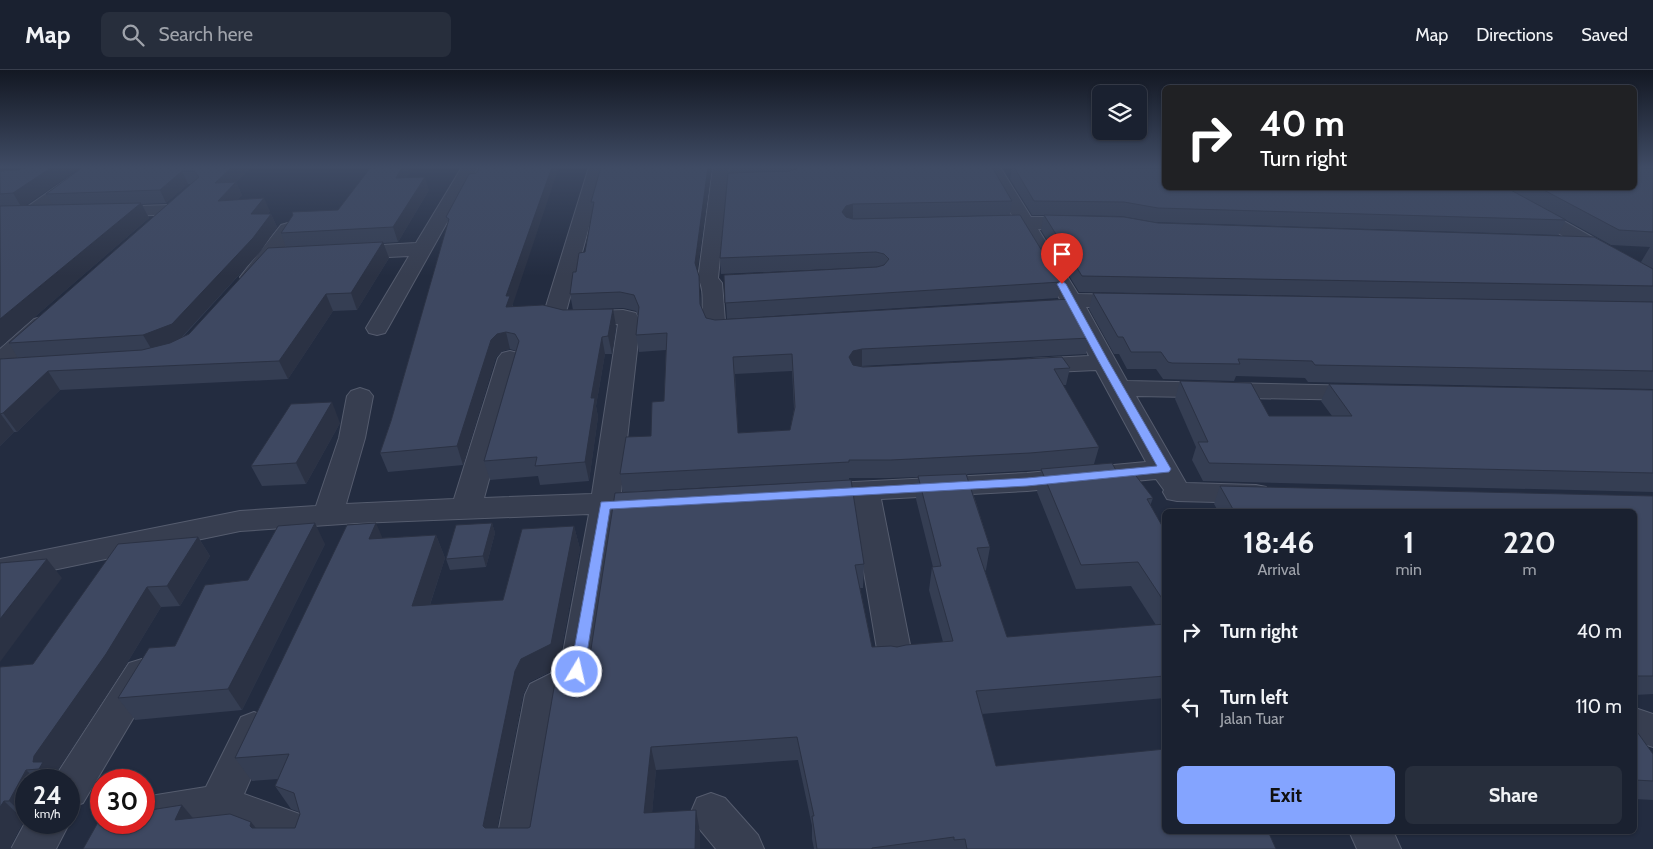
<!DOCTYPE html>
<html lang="en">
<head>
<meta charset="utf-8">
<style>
	:root { --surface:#1a2130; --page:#272e3c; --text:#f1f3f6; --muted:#9fa3ab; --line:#383e4c; --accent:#84a4ff }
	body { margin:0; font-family:Cabin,sans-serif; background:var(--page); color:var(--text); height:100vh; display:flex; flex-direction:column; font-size:19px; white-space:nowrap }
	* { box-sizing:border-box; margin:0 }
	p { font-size:16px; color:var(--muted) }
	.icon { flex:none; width:28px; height:28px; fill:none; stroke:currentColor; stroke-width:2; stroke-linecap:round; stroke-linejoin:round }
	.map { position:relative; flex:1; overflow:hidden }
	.details { position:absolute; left:1162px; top:439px; width:475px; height:325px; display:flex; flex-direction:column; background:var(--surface); border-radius:8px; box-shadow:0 1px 4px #0004,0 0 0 1px var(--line) }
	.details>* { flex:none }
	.hud { position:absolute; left:1162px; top:15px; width:475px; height:105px; border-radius:8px; box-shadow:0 1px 4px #0004,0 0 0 1px var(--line); background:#202124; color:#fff; overflow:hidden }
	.tools { position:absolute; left:1092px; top:15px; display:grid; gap:10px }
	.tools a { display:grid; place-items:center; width:55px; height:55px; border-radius:8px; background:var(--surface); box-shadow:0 1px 4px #0004,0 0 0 1px var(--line); font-size:25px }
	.speed { position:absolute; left:15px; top:699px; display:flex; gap:10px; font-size:25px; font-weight:700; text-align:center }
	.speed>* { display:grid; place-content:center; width:65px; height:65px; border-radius:50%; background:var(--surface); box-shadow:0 1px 4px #0004,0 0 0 1px var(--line); line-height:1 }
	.speed small { font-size:12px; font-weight:400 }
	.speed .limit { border:8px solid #d22; background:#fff; color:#111 }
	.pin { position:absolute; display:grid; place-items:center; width:42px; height:42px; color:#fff; margin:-51px -21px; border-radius:50% 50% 50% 0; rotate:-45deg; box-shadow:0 0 5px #0007 }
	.pin .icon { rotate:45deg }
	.me { position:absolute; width:55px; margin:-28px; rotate:9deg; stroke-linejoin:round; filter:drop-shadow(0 0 4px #0008) }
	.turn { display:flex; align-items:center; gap:18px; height:105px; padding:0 15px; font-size:22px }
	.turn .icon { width:65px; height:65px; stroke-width:2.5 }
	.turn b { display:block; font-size:35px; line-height:42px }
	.eta { display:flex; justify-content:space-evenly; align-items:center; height:85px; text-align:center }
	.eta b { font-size:30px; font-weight:700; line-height:35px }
	.button { display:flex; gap:10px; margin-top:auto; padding:10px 15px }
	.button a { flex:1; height:58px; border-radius:8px; background:var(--accent); color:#111; font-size:20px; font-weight:700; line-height:58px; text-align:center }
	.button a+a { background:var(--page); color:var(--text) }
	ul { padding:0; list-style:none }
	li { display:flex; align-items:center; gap:15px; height:75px; padding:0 15px }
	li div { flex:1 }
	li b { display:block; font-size:19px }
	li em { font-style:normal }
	header { display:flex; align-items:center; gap:30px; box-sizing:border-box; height:70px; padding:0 25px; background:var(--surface); border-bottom:1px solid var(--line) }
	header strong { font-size:24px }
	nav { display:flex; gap:28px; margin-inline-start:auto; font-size:18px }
	.search { width:350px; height:45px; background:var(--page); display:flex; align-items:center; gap:12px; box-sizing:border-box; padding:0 18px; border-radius:8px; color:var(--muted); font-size:19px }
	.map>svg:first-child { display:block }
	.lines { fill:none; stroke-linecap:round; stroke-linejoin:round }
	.street-casing { stroke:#555c6e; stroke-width:2 }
	.street { fill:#373e50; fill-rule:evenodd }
	.wall { fill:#353e53; fill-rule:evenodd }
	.shaded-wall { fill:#2b3244 }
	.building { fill:#3e4861; stroke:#2b3244; fill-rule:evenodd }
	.route { fill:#84a4ff; stroke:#566ba6 }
</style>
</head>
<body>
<header>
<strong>Map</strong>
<div class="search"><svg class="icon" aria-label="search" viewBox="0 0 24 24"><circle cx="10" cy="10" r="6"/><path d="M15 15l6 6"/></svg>Search here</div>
<nav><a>Map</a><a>Directions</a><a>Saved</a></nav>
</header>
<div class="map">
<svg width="1653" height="779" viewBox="0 0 1653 779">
	<rect width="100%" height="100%" fill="#232c40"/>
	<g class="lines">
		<g class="street-casing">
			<g id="street">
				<polygon points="462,97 478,97 388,258 385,263 377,265 369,263 366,258 409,186 348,189 341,187 338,183 341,179 348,177 416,173"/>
				<path d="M589 97H605L566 242 623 240 636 243 640 253 621 423 651 422 661 425 666 432 661 439 651 442 618 443 595 602 586 619 560 634 537 779H495L525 625 530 614 560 599 589 444 357 453 240 461 0 511V489L240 441 316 436 339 368 347 326 351 321 360 318 369 321 373 326 365 368 346 434 454 429 498 288 502 283 510 281 518 283 522 288 484 428 592 424 618 254C599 254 554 262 543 246Z"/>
				<path d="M713 97H729L718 208 722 213 725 251 746 249 754 251 757 256 754 261C740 264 722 266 708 263 697 247 708 224 698 209Z"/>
				<polygon points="984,97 1000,97 1031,147 1081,147 1088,149 1090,153 1088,157 1081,159 1038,159 1078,224 1129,225 1137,226 1140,231 1137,236 1129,237 1086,237 1127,311 1362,316 1371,318 1374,323 1371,328 1362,330 1136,326 1186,413 1256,415 1266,417 1270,424 1266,431 1256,433 1177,431 1167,429 1163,422 1164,420 1156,409 1027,421 881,429 912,585 907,595 895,599 883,595 878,585 852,431 816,432 806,430 802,423 806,416 816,414 1027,403 1146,392 1096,300 1030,303 1022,301 1018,296 1022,291 1030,289 1089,286 1064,236 1019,159 980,157 978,153 980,149 1013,147"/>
				<polygon points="79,104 85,105 87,109 85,113 33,149 27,150 21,149 18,145 21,141 73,105"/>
				<polygon points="1484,118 1505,118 1653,201 1653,216 1646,214 1487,122"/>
				<polygon points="170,135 176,136 179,140 176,144 107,147 101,146 98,142 101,138 107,137"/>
				<path d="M288 153 295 155 297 159C287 174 273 199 258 210 253 214 248 213 243 211L240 207 281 155Z"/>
				<polygon points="42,247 50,249 53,254 50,259 8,296 0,298 0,279 34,249"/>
				<polygon points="142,589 155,593 160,603 83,733 69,738 69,710 54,710 55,707 129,593"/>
				<polygon points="1635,638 1653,644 1653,677 1635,671"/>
				<path d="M254 642 267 647 273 658 244 724 308 747C313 759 316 766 311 779H269L271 773 219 753 144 765 130 760 126 752H144V727L206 717 241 647Z"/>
				<polygon points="711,723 725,728 758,765 764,779 716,779 697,756 691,742 697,728"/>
				<polygon points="69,750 70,752 56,779 11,779 26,751 26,752 69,752"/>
				<polygon points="1349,761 1393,761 1401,779 1357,779"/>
			</g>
		</g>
		<use href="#street" class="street"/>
	</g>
	<g class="wall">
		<polygon points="83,97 252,97 236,112 242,125 237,130 270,141 268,144 271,144 277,157 260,182 182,268 189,264 286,177 281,163 338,140 408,107 429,120 398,172 383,173 389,188 357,240 333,241 288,309 60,320 17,362 14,362 0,376 0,289 18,288 9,273 191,114 188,114 166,133 142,134 149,148 0,277 0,101 26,136 53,135 46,124"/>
		<path d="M712 97 697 201 699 206 701 237 706 248 715 250 1090 268 1086 284 861 296 1070 298 1066 315H1063L1099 377 1094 394 1118 404 1153 428 1150 436 1165 461V628L982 644 996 696 1276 779H814L812 769V756L798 690 656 700 652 743 700 762 83 779 182 735 193 748 257 758H295L300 744 299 742 291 739 275 716 278 709 252 711 235 688 382 468 436 465 445 488 430 535 503 530 574 456 580 479 558 598 529 612 523 625 497 758H528L530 757 581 597 833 411 623 422 620 404 651 366 664 331 666 280 639 282 636 265 638 246 636 241 623 238 573 240 570 224 576 202 585 182 592 140 591 132ZM792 301 794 339 790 360 738 363 735 304ZM1041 400 1037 422 1076 519 1131 516 1156 555 1007 567 985 501 986 500 990 477 967 404ZM918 407 916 429 933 497H932L929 520 943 572 897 577H872L860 518H863L864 494 849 408H890Z"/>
		<polygon points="730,97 992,97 1012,131 1010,145 851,149 1061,212 1058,228 727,249 724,205 876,197 721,204 720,188 730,103"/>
		<path d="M1012 97H1165V118H1635V97H1653V232L1079 222 1041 160 1044 145H1032L1010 109ZM1048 145 1121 146 1154 152 1558 165 1566 150 1611 175 1650 177 1641 192 1158 153Z"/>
		<polygon points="469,104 513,236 616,256 612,284 605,284 596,336 598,347 589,411 540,415 538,406 490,410 484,391 516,281 510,279 502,281 496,287 463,395 388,402 380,383 391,351 448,153 446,147"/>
		<polygon points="1093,223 1653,232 1653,319 1308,312 1305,308 1236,306 1234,311 1163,309 1156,299 1127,299 1119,284 1114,284 1089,239"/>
		<polygon points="1180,311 1269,346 1332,346 1321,331 1329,314 1653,320 1653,422 1203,411 1192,390 1196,377 1175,329"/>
		<polygon points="340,353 306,414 262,416 251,396"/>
		<polygon points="1220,416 1653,426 1653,624 1635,625 1635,441 1218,441 1214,434"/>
		<polygon points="492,453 495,463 486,497 450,500 446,489"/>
		<polygon points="198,467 210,486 180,536 161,537 121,603 55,704 61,710 26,710 26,750 24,750 10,777 12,779 0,779 0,597 33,594"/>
		<polygon points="325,474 242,640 135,650 118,628 248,510"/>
		<polygon points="1635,659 1653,684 1653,730 1635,729"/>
	</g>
	<g class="shaded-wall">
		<polygon points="52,97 81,97 22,138 13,123"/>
		<polygon points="232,97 252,97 221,126 215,113"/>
		<polygon points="402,97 413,97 401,122 396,108"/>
		<polygon points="552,97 559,97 512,237 506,237 506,226"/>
		<polygon points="708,97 712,97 696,209 695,193"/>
		<polygon points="182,101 188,114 166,133 160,120"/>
		<polygon points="425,107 429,120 398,172 393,157"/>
		<polygon points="236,112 242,125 224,144 218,131"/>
		<polygon points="264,128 270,141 257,158 251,144"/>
		<polygon points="141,133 149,148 0,277 0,249"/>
		<polygon points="853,134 853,148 845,150 842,142 846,136"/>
		<polygon points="271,144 277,157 260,182 180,269 152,280 143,265"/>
		<polygon points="383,172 389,188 357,240 351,223"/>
		<polygon points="326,224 333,241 288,309 279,291"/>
		<polygon points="613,239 616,256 612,284 608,266"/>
		<polygon points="506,262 510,279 502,281 496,287 463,395 457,376 491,270 497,264"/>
		<polygon points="602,267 605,284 596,336 598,347 589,411 585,392 591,328"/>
		<polygon points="862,279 862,296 853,298 849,287 853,281"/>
		<polygon points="48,301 60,320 17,362 3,343"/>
		<polygon points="332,332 340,353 306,414 296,393"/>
		<polygon points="0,343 14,362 0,376"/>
		<polygon points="315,453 325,474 242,640 228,619"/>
		<polygon points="376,453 386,476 369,469"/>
		<polygon points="492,453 495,463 486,497 483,486"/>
		<polygon points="574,456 580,479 558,598 529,612 523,625 493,779 483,756 515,601"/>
		<polygon points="436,465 445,488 422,559 412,536"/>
		<polygon points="198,467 210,486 180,536 167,516"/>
		<polygon points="47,489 62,508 0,592 0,549"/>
		<polygon points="147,517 161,537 121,603 55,704 61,710 50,710 33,692 34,686"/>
		<polygon points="651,677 656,700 650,766 644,743"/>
		<polygon points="26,700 37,710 26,710 26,747 9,731"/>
		<polygon points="4,731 24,750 10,777 12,779 0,779 0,737"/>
		<polygon points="182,735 201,758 175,750"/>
		<polygon points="696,740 700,762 700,779 695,779"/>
		<polygon points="251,752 269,774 267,778 250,756"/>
	</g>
	<g class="building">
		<polygon points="24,97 52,97 13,123 0,124 0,101 19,100"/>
		<polygon points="83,97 232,97 215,113 236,112 218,131 264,128 251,144 271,144 253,168 172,254 143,265 9,273 199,107 194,101 182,101 160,120 46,124"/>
		<polygon points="371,97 402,97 396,108 425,107 393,157 281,163 293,145 292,142 338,140"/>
		<polygon points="480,97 552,97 506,226 510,226 506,237 543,235 563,240 613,239 608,266 602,267 591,328 595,328 585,392 535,396 537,387 484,391 519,271 515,264 506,262 497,264 491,270 457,376 380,383 391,351 449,149 446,147 469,104 476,103"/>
		<path d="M601 97H708L695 193 699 206 700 234 706 248 715 250 1070 229 1090 268 862 279 853 281 849 287 853 295 863 297 1062 287 1070 298 1054 299 1099 377 1030 383 891 390H849V392L620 404 626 367 651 366 652 332 664 331 667 263 636 265 639 237 634 225 620 222 570 224 573 202H576L579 183 585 182 594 132H591ZM792 284 795 337 790 360 738 363 733 287Z"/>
		<polygon points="797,97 992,97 1012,131 853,134 846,136 842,142 846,147 853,149 1020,145 1061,212 725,233 724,205 877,197 884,195 889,189 884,184 876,182 720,188 728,103 789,101 796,99"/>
		<polygon points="1014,97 1099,97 1165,99 1165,118 1507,118 1566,150 1158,138 1124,132 1034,131"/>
		<polygon points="1635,97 1642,97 1642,98 1653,99 1653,162 1619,160 1540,118 1635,118"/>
		<polygon points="141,133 0,249 0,136"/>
		<polygon points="1044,145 1124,147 1158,153 1594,167 1653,199 1653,216 1082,206"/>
		<polygon points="383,172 351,223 326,224 279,291 48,301 3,343 0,344 0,289 142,280 170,273 189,264 268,178"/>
		<polygon points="1093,223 1653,232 1653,301 1315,295 1312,291 1238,289 1240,294 1172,293 1168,292 1161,282 1131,282 1123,267 1118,267"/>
		<polygon points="1180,311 1251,313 1269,346 1352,346 1329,314 1653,320 1653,403 1209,393 1198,372 1208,372"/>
		<polygon points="332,332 296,393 251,396 291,334"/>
		<polygon points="1112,393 1118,404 1133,402 1153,428 1147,429 1165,461 1165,533 1138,492 1081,495 1041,399"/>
		<polygon points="966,404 990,477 977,478 1007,567 1165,554 1165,606 976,621 996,696 1165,679 1165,761 1268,761 1276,779 967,779 965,769 954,770 954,767 872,778 872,779 817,779 812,746 814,746 797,667 651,677 644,743 696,740 695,779 83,779 101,747 101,752 144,752 144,741 182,735 175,750 230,744 251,752 250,756 252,758 295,758 300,744 294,723 275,716 289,684 235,688 347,455 376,453 369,469 436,465 412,536 503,530 522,459 574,456 551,574 521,589 515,601 483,756 485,758 528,758 530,757 555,612 581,597 591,579 615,423 851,410 864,494 855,495 872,577 891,576 897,577 906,575 953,571 932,497 941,496 918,406"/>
		<polygon points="1220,416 1653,426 1653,606 1635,606 1635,441 1234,441"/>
		<polygon points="315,453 228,619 118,628 149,578 175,576 205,515 248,510 278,456"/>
		<polygon points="492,453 483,486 446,489 456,455"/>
		<polygon points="198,467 167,516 147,517 106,584 34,686 33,692 43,692 39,699 26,700 9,731 4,731 0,737 0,597 33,594 118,474"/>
		<polygon points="47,489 0,549 0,493"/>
		<polygon points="1635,659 1653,684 1653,711 1635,710"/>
	</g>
	<linearGradient id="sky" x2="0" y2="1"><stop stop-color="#131823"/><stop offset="0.47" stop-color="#3f4b64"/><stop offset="1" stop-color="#3f4b64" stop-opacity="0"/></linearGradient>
	<rect width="1653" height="206" fill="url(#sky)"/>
	<polygon class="route" points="1062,211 1066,214 1109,292 1171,399 1169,402 1027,416 610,439 584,602 582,606 577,608 572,606 570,602 601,432 1027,408 1157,396 1099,292 1057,214"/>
</svg>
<div class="tools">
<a><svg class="icon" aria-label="layers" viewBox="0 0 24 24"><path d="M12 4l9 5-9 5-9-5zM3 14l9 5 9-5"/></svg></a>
</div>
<div class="speed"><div>24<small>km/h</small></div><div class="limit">30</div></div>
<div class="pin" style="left:1062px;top:214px;background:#d93025"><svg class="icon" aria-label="arrive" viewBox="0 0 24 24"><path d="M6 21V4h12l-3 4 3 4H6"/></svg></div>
<svg class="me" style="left:577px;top:602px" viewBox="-20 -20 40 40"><circle r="17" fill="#84a4ff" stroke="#fff" stroke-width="3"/><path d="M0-11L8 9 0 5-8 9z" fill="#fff"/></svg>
<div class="hud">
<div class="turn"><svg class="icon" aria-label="right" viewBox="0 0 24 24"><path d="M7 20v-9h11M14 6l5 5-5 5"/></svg><div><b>40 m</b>Turn right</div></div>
</div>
<section class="details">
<div class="eta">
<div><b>18:46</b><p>Arrival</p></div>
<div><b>1</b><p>min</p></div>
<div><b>220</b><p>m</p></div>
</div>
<ul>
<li><svg class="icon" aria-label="right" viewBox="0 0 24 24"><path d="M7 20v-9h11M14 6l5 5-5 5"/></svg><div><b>Turn right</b></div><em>40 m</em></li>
<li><svg class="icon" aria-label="left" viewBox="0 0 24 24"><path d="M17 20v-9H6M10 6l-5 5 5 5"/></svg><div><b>Turn left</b><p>Jalan Tuar</p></div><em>110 m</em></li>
</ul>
<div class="button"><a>Exit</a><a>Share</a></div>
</section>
</div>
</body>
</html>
